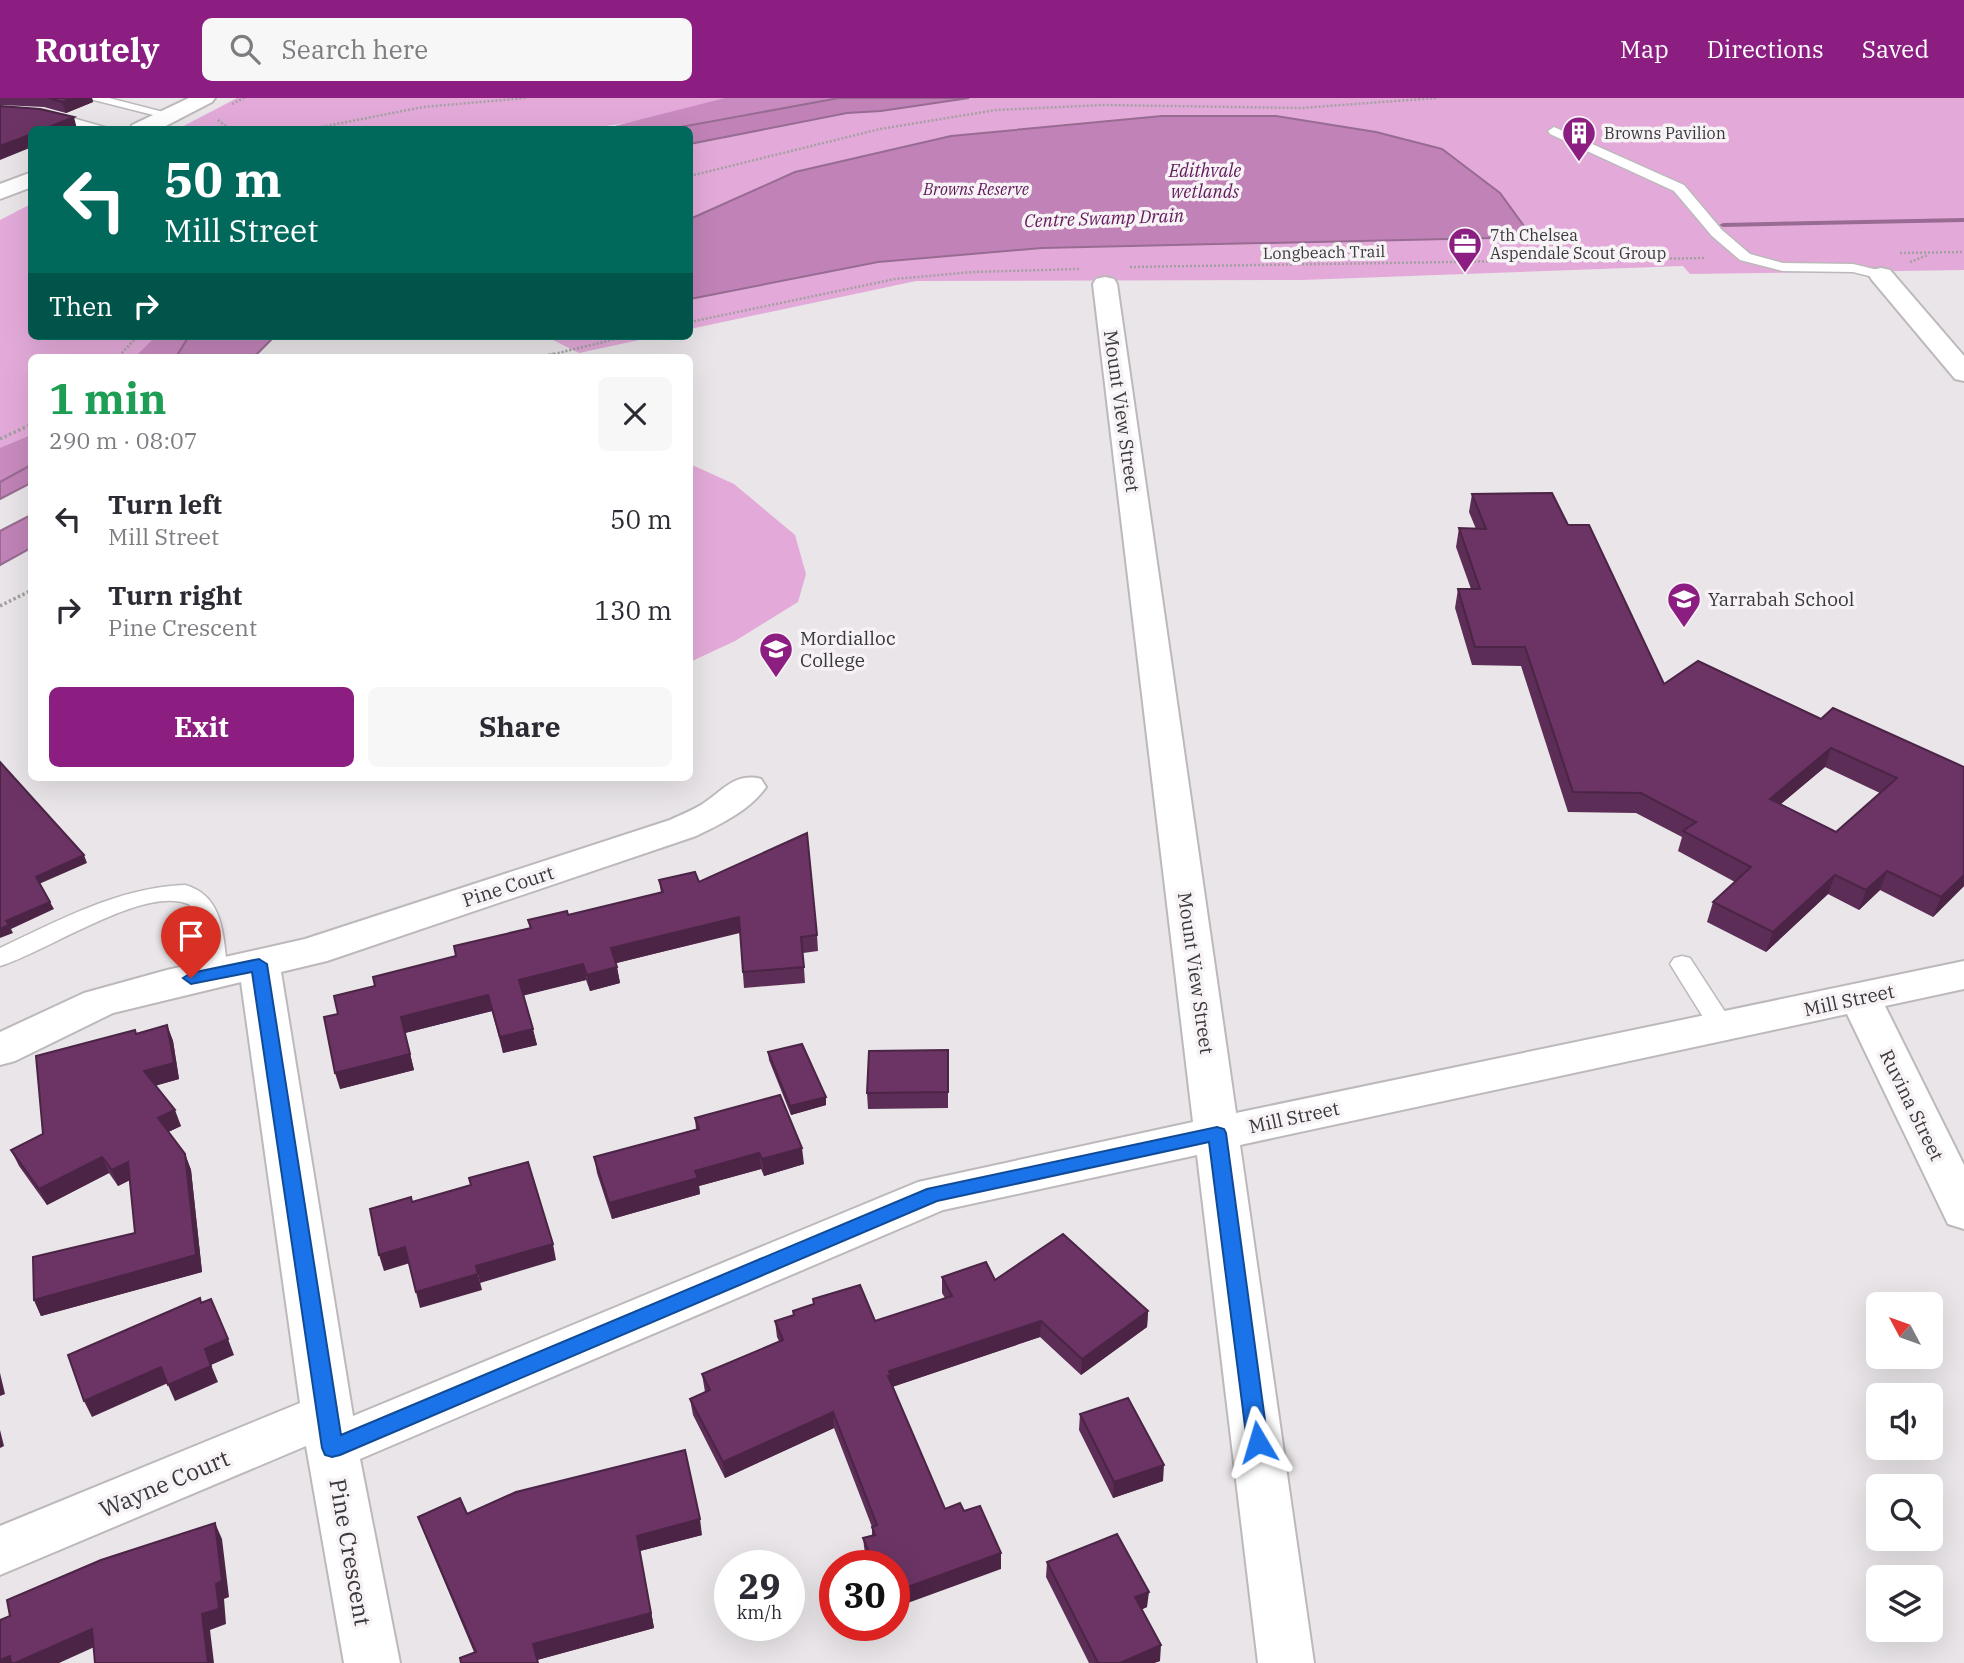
<!DOCTYPE html>
<html lang="en">
<head>
<meta charset="utf-8">
<style>
	:root { --surface:#fff; --page:#f7f7f7; --text:#2b2b33; --muted:#7c7c81; --accent:#8c1e81 }
	body { margin:0; font-family:"IBM Plex Serif",serif; background:var(--page); color:var(--text); height:100vh; display:flex; flex-direction:column; font-size:26px; white-space:nowrap }
	* { box-sizing:border-box; margin:0 }
	p { font-size:23px; color:var(--muted) }
	.icon { flex:none; width:38px; height:38px; fill:none; stroke:currentColor; stroke-width:2; stroke-linecap:round; stroke-linejoin:round }
	.map { position:relative; flex:1; overflow:hidden }
	.drawer { position:absolute; left:28px; top:256px; width:665px; height:427px; display:flex; flex-direction:column; background:var(--surface); border-radius:10px; box-shadow:0 7px 28px #0002 }
	.drawer>* { flex:none }
	.hud { position:absolute; left:28px; top:28px; width:665px; height:214px; border-radius:10px; box-shadow:0 7px 28px #0002; background:#00695c; color:#fff; overflow:hidden }
	.needle { width:46px; rotate:311deg }
	.controls { position:absolute; left:1866px; top:1194px; display:grid; gap:14px }
	.controls a { display:grid; place-items:center; width:77px; height:77px; border-radius:10px; background:var(--surface); box-shadow:0 7px 28px #0002; font-size:35px }
	.speed { position:absolute; left:714px; top:1452px; display:flex; gap:14px; font-size:35px; font-weight:700; text-align:center }
	.speed>* { display:grid; place-content:center; width:91px; height:91px; border-radius:50%; background:var(--surface); box-shadow:0 7px 28px #0002; line-height:1 }
	.speed small { font-size:18px; font-weight:400 }
	.speed .limit { border:10px solid #d22; background:#fff; color:#111 }
	.pin { position:absolute; display:grid; place-items:center; width:60px; height:60px; color:#fff; margin:-72px -30px; border-radius:50% 50% 50% 0; rotate:-45deg; box-shadow:0 0 7px #0007 }
	.pin .icon { rotate:45deg }
	.me { position:absolute; width:77px; margin:-38px; rotate:353deg; stroke-linejoin:round; filter:drop-shadow(0 0 5px #0008) }
	.turn { display:flex; align-items:center; gap:24px; height:147px; padding:0 21px; font-size:32px }
	.turn .icon { width:91px; height:91px; stroke-width:2.5 }
	.turn b { display:block; font-size:49px; line-height:60px }
	.then { display:flex; align-items:center; height:66px; padding:0 21px; background:#0003; gap:14px; font-size:26px }
	.round { display:grid; place-items:center; flex:none; width:74px; height:74px; border-radius:10px; background:var(--page) }
	.head { display:flex; align-items:center; justify-content:space-between; height:119px; padding:0 21px }
	h1 { font-size:42px; font-weight:700; line-height:52px; color:#1e9e55 }
	.primary-button { display:flex; gap:14px; margin-top:auto; padding:14px 21px }
	.primary-button a { flex:1; height:80px; border-radius:10px; background:var(--accent); color:#fff; font-size:28px; font-weight:700; line-height:80px; text-align:center }
	.primary-button a+a { background:var(--page); color:var(--text) }
	ul { padding:0; list-style:none }
	li { display:flex; align-items:center; gap:21px; height:91px; padding:0 21px }
	li div { flex:1 }
	li b { display:block; font-size:26px }
	li em { font-style:normal }
	header { display:flex; align-items:center; gap:42px; box-sizing:border-box; height:98px; padding:0 35px; background:var(--accent); color:#fff }
	header strong { font-size:33px }
	nav { display:flex; gap:38px; margin-inline-start:auto; font-size:24px }
	.search { width:490px; height:63px; background:var(--page); display:flex; align-items:center; gap:18px; box-sizing:border-box; padding:0 24px; border-radius:10px; color:var(--muted); font-size:26px }
	.map>svg:first-child { display:block }
	.green { fill:#e3aad9 }
	.forest { fill:#c98bbf }
	.water { fill:#c183b7; stroke:#986c92; stroke-width:2 }
	.lines { fill:none; stroke-linecap:round; stroke-linejoin:round }
	.stream { fill:#986c92; fill-rule:evenodd }
	.lane-casing { stroke:#bcb8bb; stroke-width:3 }
	.street-casing { stroke:#bcb8bb; stroke-width:4 }
	.secondary-casing { stroke:#bcb8bb; stroke-width:4 }
	.path-far1 { stroke:#a3a0a2; stroke-width:2.5; stroke-dasharray:2 2; stroke-linecap:butt }
	.path { stroke:#a3a0a2; stroke-width:3.5; stroke-dasharray:2.5 2.5; stroke-linecap:butt }
	.lane { fill:#fff; fill-rule:evenodd }
	.street { fill:#fff; fill-rule:evenodd }
	.secondary { fill:#fff; fill-rule:evenodd }
	.wall { fill:#5c2d56; fill-rule:evenodd }
	.shaded-wall { fill:#4b2446 }
	.building { fill:#6b3464; stroke:#4b2446; stroke-width:2; fill-rule:evenodd }
	.route { fill:#1a73e8; stroke:#114b97; stroke-width:2 }
	.labels { text-anchor:middle; dominant-baseline:central; stroke-width:7; stroke-linejoin:round; paint-order:stroke }
	.far-poi-label { font-size:16px; fill:#3a383a; stroke:#f6f2f5; text-anchor:start }
	.far-park-label { font-size:16px; font-style:italic; fill:#5f1558; stroke:#f6f2f5 }
	.far-street-label { font-size:16px; fill:#3a383a; stroke:#f6f2f5 }
	.far-water-label { font-size:18px; font-style:italic; fill:#63195b; stroke:#f6f2f5 }
	.street-label { font-size:19px; fill:#3a383a; stroke:#f6f2f5 }
	.poi-label { font-size:19px; fill:#3a383a; stroke:#f6f2f5; text-anchor:start }
	.near-street-label { font-size:23px; fill:#3a383a; stroke:#f6f2f5 }
</style>
</head>
<body>
<header>
<strong>Routely</strong>
<div class="search"><svg class="icon" aria-label="search" viewBox="0 0 24 24"><circle cx="10" cy="10" r="6"/><path d="M15 15l6 6"/></svg>Search here</div>
<nav><a>Map</a><a>Directions</a><a>Saved</a></nav>
</header>
<div class="map">
<svg width="1964" height="1565" viewBox="0 0 1964 1565">
	<rect width="100%" height="100%" fill="#e9e5e8"/>
	<g class="green">
		<polygon points="237,0 793,0 600,29 599,31 176,32"/>
		<polygon points="969,0 1964,0 1964,172 1690,176 1683,168 1302,182 916,183 690,231 690,47 847,15 881,13"/>
		<polygon points="31,106 32,238 166,238 142,259 32,259 31,343 0,359 0,122"/>
		<polygon points="545,238 658,238 579,255"/>
		<polygon points="690,366 734,386 795,437 806,476 798,504 735,543 690,564"/>
	</g>
	<g class="forest">
		<polygon points="725,0 838,0 670,31 599,32"/>
		<polygon points="156,238 189,238 176,259 135,259"/>
		<polygon points="31,337 31,367 0,384 0,350"/>
	</g>
	<g class="water">
		<polygon points="839,0 969,0 881,13 847,15 690,46 690,32 670,31"/>
		<polygon points="1162,18 1276,18 1376,34 1442,51 1500,95 1532,139 1042,150 878,164 690,201 690,121 795,74 951,38"/>
		<polygon points="189,238 275,238 254,259 176,259"/>
		<polygon points="31,367 31,385 0,401 0,384"/>
		<polygon points="31,417 31,450 0,467 0,433"/>
	</g>
	<g class="lines">
		<polygon class="stream" points="1964,120 1964,124 1723,129 1719,127 1723,125"/>
		<g class="lane-casing">
			<g id="lane">
				<polygon points="86,0 109,0 175,17 169,21"/>
				<polygon points="0,9 44,12 115,32 92,32 44,20 0,17"/>
				<polygon points="1554,29 1684,87 1722,132 1750,156 1783,165 1853,166 1886,174 1888,177 1881,181 1853,174 1783,173 1740,162 1712,138 1674,93 1550,36 1548,33"/>
				<path d="M185 787C225 798 223 840 228 875L224 881 216 883 208 881 204 875 197 827 190 807C147 785 45 855 0 868V850C58 823 119 789 185 787Z"/>
				<polygon points="1682,858 1690,860 1731,923 1734,929 1731,935 1722,938 1713,935 1670,866 1674,860"/>
			</g>
		</g>
		<g class="street-casing">
			<g id="street">
				<polygon points="1881,170 1890,172 1964,258 1964,283 1955,281 1872,182 1869,177 1872,172"/>
				<path d="M1105 179 1114 181 1117 186 1236 1015 1964 863V891L1885 908 1964 1067V1131L1948 1126 1847 916 1240 1047 1314 1565H1258L1197 1057 943 1112 360 1361 400 1565H344L306 1348 0 1477V1428L300 1305 241 884 113 915 15 963 0 967V934L84 895 167 872 305 841 670 722C680 717 691 713 701 707 722 694 734 674 761 681L766 689C750 712 721 726 696 738L327 863 281 874 353 1318 918 1084 1193 1024 1093 186 1096 181Z"/>
			</g>
		</g>
		<g class="secondary-casing">
			<g id="secondary">
				<polygon points="189,0 215,0 212,4 158,32 130,32 132,27"/>
				<polygon points="32,74 32,89 0,101 0,86"/>
			</g>
		</g>
		<g class="path-far1">
			<polyline points="232,6 244,0"/>
			<polyline points="218,22 231,32"/>
			<polyline points="306,32 423,9 526,0"/>
			<polyline points="690,78 880,31 996,12 1103,7 1301,10 1436,0"/>
			<polyline points="1900,155 1964,154"/>
			<polyline points="1910,164 1928,157"/>
			<polyline points="1130,169 1706,160"/>
			<polyline points="690,224 895,181 972,174 1079,171"/>
			<polyline points="119,258 138,238"/>
			<polyline points="546,258 628,238"/>
		</g>
		<g class="path">
			<polyline points="118,259 120,256"/>
			<polyline points="543,259 554,256"/>
			<polyline points="0,341 32,326"/>
			<polyline points="0,508 32,492"/>
		</g>
		<use href="#lane" class="lane"/>
		<use href="#street" class="street"/>
		<use href="#secondary" class="secondary"/>
	</g>
	<g class="wall">
		<polygon points="0,0 92,0 93,4 66,15 44,9 0,7"/>
		<path d="M1472 396 1568 427 1664 586 1821 621 1964 669V788L1933 819 1880 792 1859 812 1828 796 1766 854 1707 824 1713 804 1735 784 1678 753 1682 739 1636 715 1568 714 1521 568 1472 567 1455 510 1458 491H1471L1456 449 1459 430 1476 431 1469 414ZM1825 669 1880 695 1836 734 1781 706Z"/>
		<polygon points="659,782 699,784 817,837 818,853 803,855 805,885 744,890 740,835 616,865 620,885 590,893 586,882 523,897 537,947 503,955 492,913 405,935 414,972 340,991 338,916 375,888 530,831 528,822 568,817 661,795"/>
		<polygon points="167,927 173,943 179,981 155,988 181,1028 168,1034 185,1056 191,1072 202,1174 41,1218 34,1202 135,1135 130,1082 118,1088 109,1075 47,1107 19,1068 11,1052 43,1036 137,935"/>
		<polygon points="948,952 948,1010 868,1011 867,995"/>
		<polygon points="768,954 826,1007 791,1017 769,962"/>
		<polygon points="695,1020 804,1066 764,1078 761,1071 699,1088 700,1096 612,1121 597,1075 594,1059 696,1031"/>
		<polygon points="942,1179 995,1182 1148,1213 1147,1229 1081,1277 1040,1239 892,1289 945,1411 964,1413 1001,1471 869,1468 865,1456 863,1440 872,1438 872,1429 834,1330 725,1380 693,1317 690,1301 705,1294 702,1276 779,1243 777,1239 775,1223 793,1218 793,1213 813,1206 813,1201 875,1223 945,1200 942,1195"/>
		<polygon points="1080,1316 1163,1383 1113,1400 1079,1332"/>
		<polygon points="467,1416 702,1437 640,1453 654,1530 537,1562 538,1565 461,1565 474,1554 424,1435 418,1419"/>
		<polygon points="1047,1464 1147,1509 1142,1511 1160,1563 1154,1565 1089,1565 1046,1479"/>
	</g>
	<g class="shaded-wall">
		<polygon points="71,0 92,0 93,4 66,15 62,4"/>
		<polygon points="74,19 77,31 76,32 42,32"/>
		<polygon points="32,36 32,49 0,62 0,48"/>
		<polygon points="1831,650 1825,669 1764,720 1770,701"/>
		<polygon points="84,757 87,765 39,786 36,779"/>
		<polygon points="1887,773 1880,792 1859,812 1866,792"/>
		<polygon points="1835,777 1828,796 1766,854 1773,834"/>
		<polygon points="1964,777 1964,788 1933,819 1941,799"/>
		<polygon points="50,804 54,811 11,831 13,835 0,840 0,831 6,823"/>
		<polygon points="739,819 741,834 613,866 611,850"/>
		<polygon points="583,866 586,882 522,898 519,882"/>
		<polygon points="617,869 620,885 590,893 587,877"/>
		<polygon points="488,897 492,913 405,935 414,972 340,991 335,975 401,919"/>
		<polygon points="167,927 173,943 179,981 150,989 144,973"/>
		<polygon points="533,931 537,947 503,955 500,939"/>
		<polygon points="826,999 826,1007 791,1017 790,1008"/>
		<polygon points="175,1012 181,1028 164,1036 158,1020"/>
		<polygon points="802,1050 804,1066 764,1078 762,1061"/>
		<polygon points="759,1055 761,1071 699,1088 700,1096 612,1121 609,1105 695,1073"/>
		<polygon points="185,1056 191,1072 202,1174 41,1218 34,1202 196,1157"/>
		<polygon points="102,1059 109,1075 47,1107 39,1091"/>
		<polygon points="128,1064 134,1080 118,1088 112,1072"/>
		<polygon points="553,1146 556,1162 480,1185 476,1168"/>
		<polygon points="405,1149 410,1165 384,1173 379,1157"/>
		<polygon points="478,1176 482,1192 420,1210 416,1194"/>
		<polygon points="1148,1213 1147,1229 1081,1277 1082,1261"/>
		<polygon points="1041,1223 1040,1239 892,1289 888,1278 889,1273"/>
		<polygon points="228,1241 234,1257 211,1267 218,1284 175,1303 168,1287 205,1251"/>
		<polygon points="161,1269 168,1285 92,1319 84,1303"/>
		<polygon points="0,1275 5,1296 0,1298"/>
		<polygon points="833,1314 834,1330 725,1380 723,1364"/>
		<polygon points="0,1332 4,1348 0,1350"/>
		<polygon points="1164,1367 1163,1383 1113,1400 1114,1384"/>
		<polygon points="700,1421 702,1437 640,1453 654,1530 537,1562 538,1565 533,1546 637,1438"/>
		<polygon points="215,1425 222,1441 229,1499 224,1501 226,1526 210,1532 214,1565 208,1565 202,1516 216,1486"/>
		<polygon points="1001,1455 1001,1471 894,1510 894,1494"/>
		<polygon points="1149,1494 1147,1509 1134,1515 1135,1499"/>
		<polygon points="92,1531 101,1546 59,1565 15,1565"/>
		<polygon points="1161,1547 1160,1563 1154,1565 1120,1565"/>
		<polygon points="10,1558 15,1565 0,1565 0,1562"/>
	</g>
	<g class="building">
		<polygon points="49,0 71,0 62,4"/>
		<polygon points="0,8 40,11 74,19 42,32 32,32 32,36 0,48"/>
		<path d="M1552 395 1568 427H1589L1664 586 1698 563 1821 621 1833 610 1964 669V777L1941 799 1887 773 1866 792 1835 777 1773 834 1713 804 1751 769 1683 733 1696 724 1641 695 1573 694 1525 549H1475L1458 491H1480L1459 430 1486 431 1472 396ZM1831 650 1897 680 1836 734 1770 701Z"/>
		<polygon points="0,664 84,757 36,779 50,804 6,823 9,827 0,831"/>
		<polygon points="807,735 817,837 801,839 804,869 743,874 739,819 611,850 617,869 587,877 583,866 519,882 533,931 500,939 488,897 401,919 410,956 335,975 324,919 338,916 334,898 375,888 373,879 456,858 454,848 531,830 528,822 567,813 568,817 663,794 659,782 695,774 699,784"/>
		<polygon points="167,927 174,965 144,973 175,1012 158,1020 185,1056 196,1157 34,1202 33,1159 135,1135 128,1064 112,1072 102,1059 39,1091 11,1052 43,1036 36,958 135,932 136,936"/>
		<polygon points="802,946 826,999 790,1008 768,954"/>
		<polygon points="948,952 948,994 867,995 869,953"/>
		<polygon points="780,997 802,1050 762,1061 759,1055 695,1073 698,1080 609,1105 594,1059 699,1031 695,1020"/>
		<polygon points="528,1064 553,1146 476,1168 478,1176 416,1194 405,1149 379,1157 370,1111 411,1099 412,1104 471,1087 469,1080"/>
		<polygon points="1063,1136 1148,1213 1082,1261 1041,1223 889,1273 891,1277 888,1278 945,1411 960,1405 964,1413 980,1408 1001,1455 894,1494 894,1468 875,1468 863,1440 875,1437 872,1429 877,1427 833,1314 723,1364 690,1301 710,1292 702,1276 783,1242 775,1223 794,1217 793,1213 814,1206 813,1201 860,1187 875,1223 952,1198 942,1179 986,1164 995,1182"/>
		<polygon points="200,1200 201,1205 211,1201 228,1241 205,1251 211,1268 168,1287 161,1269 84,1303 68,1257"/>
		<polygon points="1128,1300 1164,1367 1114,1384 1080,1316"/>
		<polygon points="685,1352 700,1421 637,1438 651,1515 533,1546 538,1565 461,1565 460,1560 476,1554 418,1419 460,1400 467,1416 516,1394"/>
		<polygon points="215,1425 222,1483 216,1486 219,1511 202,1516 208,1565 95,1565 92,1531 15,1565 11,1565 10,1558 0,1562 0,1522 10,1518 7,1502 101,1462"/>
		<polygon points="1117,1436 1149,1494 1135,1499 1161,1547 1120,1565 1098,1565 1047,1464"/>
	</g>
	<polygon class="route" points="259,861 267,866 341,1337 927,1091 1217,1029 1224,1031 1226,1035 1268,1344 1265,1350 1258,1353 1250,1350 1247,1344 1209,1044 937,1103 340,1357 332,1359 325,1357 322,1350 252,874 191,886 183,880 191,875"/>
	<defs>
		<g id="building-pin" transform="scale(1.75)"><path d="M0 17L-7.5 6A9.5 9.5 0 1 1 7.5 6Z" fill="#8c1e81" stroke="#f6f2f5"/><path d="M-4-6H4V6H1V3H-1V6H-4ZM-2.5-4.3h1.7v1.8h-1.7ZM.8-4.3h1.7v1.8H.8ZM-2.5-1h1.7V.8h-1.7ZM.8-1h1.7V.8H.8Z" fill="#fff"/></g>
		<g id="office-pin" transform="scale(1.75)"><path d="M0 17L-7.5 6A9.5 9.5 0 1 1 7.5 6Z" fill="#8c1e81" stroke="#f6f2f5"/><path d="M-6-3h4V-5.5h4V-3h4V5H-6ZM-1-4.5V-3h2v-1.5ZM-6 0V1H6V0Z" fill="#fff"/></g>
		<g id="school-pin" transform="scale(1.75)"><path d="M0 17L-7.5 6A9.5 9.5 0 1 1 7.5 6Z" fill="#8c1e81" stroke="#f6f2f5"/><path d="M0-5L7-2L0 1L-7-2ZM-4 1L0 2.5L4 1V4Q0 6-4 4Z" fill="#fff"/></g>
	</defs>
	<g fill-rule="evenodd">
		<use href="#building-pin" x="1579" y="35"/>
		<use href="#office-pin" x="1465" y="146"/>
		<use href="#school-pin" x="1684" y="501"/>
		<use href="#school-pin" x="776" y="551"/>
	</g>
	<g class="labels">
		<g class="far-poi-label">
			<text x="1604" y="35">Browns Pavilion</text>
			<text x="1490" y="137">7th Chelsea<tspan x="1490" dy="18">Aspendale Scout Group</tspan></text>
		</g>
		<g class="far-park-label">
			<text x="976" y="91">Browns Reserve</text>
		</g>
		<g class="far-street-label">
			<text transform="translate(1324 154) rotate(-1)">Longbeach Trail</text>
		</g>
		<g class="far-water-label">
			<text x="1205" y="72">Edithvale<tspan x="1205" dy="21">wetlands</tspan></text>
			<text transform="translate(1104 120) rotate(-2)">Centre Swamp Drain</text>
		</g>
		<g class="street-label">
			<text transform="translate(1122 313) rotate(82)">Mount View Street</text>
			<text transform="translate(508 788) rotate(-18)">Pine Court</text>
			<text transform="translate(1196 875) rotate(82)">Mount View Street</text>
			<text transform="translate(1849 902) rotate(-12)">Mill Street</text>
			<text transform="translate(1912 1007) rotate(64)">Ruvina Street</text>
			<text transform="translate(1294 1019) rotate(-12)">Mill Street</text>
		</g>
		<g class="poi-label">
			<text x="1708" y="501">Yarrabah School</text>
			<text x="800" y="540">Mordialloc<tspan x="800" dy="22">College</tspan></text>
		</g>
		<g class="near-street-label">
			<text transform="translate(164 1385) rotate(-23)">Wayne Court</text>
			<text transform="translate(351 1454) rotate(80)">Pine Crescent</text>
		</g>
	</g>
</svg>
<div class="controls">
<a><svg class="needle" viewBox="-14 -14 28 28"><path d="M0-13l5 13h-10z" fill="#e53935"/><path d="M0 13l5-13h-10z" fill="#7c7c81"/></svg></a>
<a><svg class="icon" aria-label="sound" viewBox="0 0 24 24"><path d="M4 9h4l5-4v14l-5-4H4zM17 9q2 3 0 6"/></svg></a>
<a><svg class="icon" aria-label="search" viewBox="0 0 24 24"><circle cx="10" cy="10" r="6"/><path d="M15 15l6 6"/></svg></a>
<a><svg class="icon" aria-label="layers" viewBox="0 0 24 24"><path d="M12 4l9 5-9 5-9-5zM3 14l9 5 9-5"/></svg></a>
</div>
<div class="speed"><div>29<small>km/h</small></div><div class="limit">30</div></div>
<div class="pin" style="left:191px;top:880px;background:#d93025"><svg class="icon" aria-label="arrive" viewBox="0 0 24 24"><path d="M6 21V4h12l-3 4 3 4H6"/></svg></div>
<svg class="me" style="left:1258px;top:1344px" viewBox="-20 -20 40 40"><path d="M0-17L14 15 0 8-14 15z" fill="#1a73e8" stroke="#fff" stroke-width="4"/></svg>
<div class="hud">
<div class="turn"><svg class="icon" aria-label="left" viewBox="0 0 24 24"><path d="M17 20v-9H6M10 6l-5 5 5 5"/></svg><div><b>50 m</b>Mill Street</div></div>
<div class="then">Then<svg class="icon" aria-label="right" viewBox="0 0 24 24"><path d="M7 20v-9h11M14 6l5 5-5 5"/></svg></div>
</div>
<section class="drawer">
<div class="head"><div><h1>1 min</h1><p>290 m · 08:07</p></div><a class="round"><svg class="icon" aria-label="close" viewBox="0 0 24 24"><path d="M6 6l12 12M18 6L6 18"/></svg></a></div>
<ul>
<li><svg class="icon" aria-label="left" viewBox="0 0 24 24"><path d="M17 20v-9H6M10 6l-5 5 5 5"/></svg><div><b>Turn left</b><p>Mill Street</p></div><em>50 m</em></li>
<li><svg class="icon" aria-label="right" viewBox="0 0 24 24"><path d="M7 20v-9h11M14 6l5 5-5 5"/></svg><div><b>Turn right</b><p>Pine Crescent</p></div><em>130 m</em></li>
</ul>
<div class="primary-button"><a>Exit</a><a>Share</a></div>
</section>
</div>
</body>
</html>
